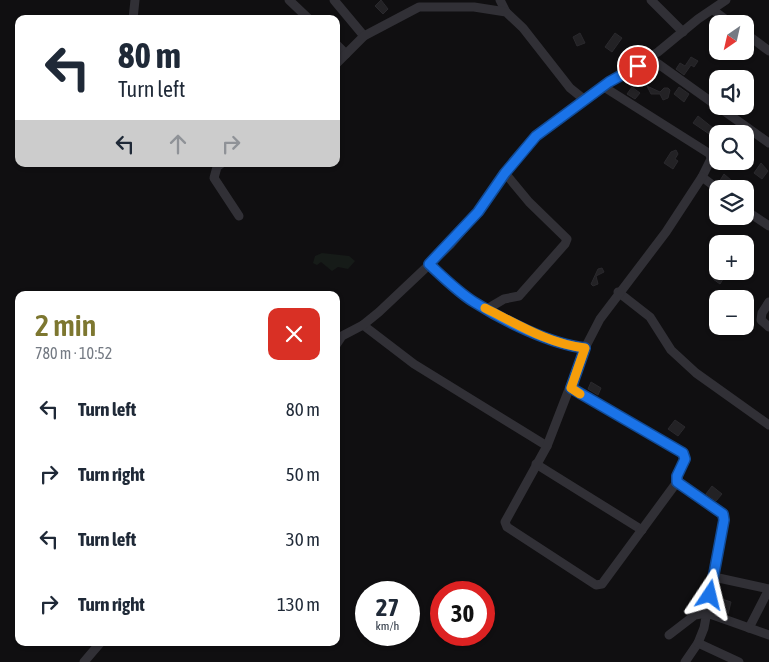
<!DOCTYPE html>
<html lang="en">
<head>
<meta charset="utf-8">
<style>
	:root { --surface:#fff; --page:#f2f2f3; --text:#1f2937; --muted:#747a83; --accent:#7d7730 }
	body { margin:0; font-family:"Asap Condensed",sans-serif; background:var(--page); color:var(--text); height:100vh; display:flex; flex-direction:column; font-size:19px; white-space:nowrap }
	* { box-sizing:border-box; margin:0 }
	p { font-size:16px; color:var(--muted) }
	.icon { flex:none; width:28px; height:28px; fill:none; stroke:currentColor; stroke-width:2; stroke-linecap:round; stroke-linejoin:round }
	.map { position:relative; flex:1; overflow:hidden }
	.panel { position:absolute; left:15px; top:291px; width:325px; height:355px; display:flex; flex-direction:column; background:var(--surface); border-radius:10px; box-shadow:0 1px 4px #0004 }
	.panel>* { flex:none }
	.guide { position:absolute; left:15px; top:15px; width:325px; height:152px; border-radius:10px; box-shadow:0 1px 4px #0004; background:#fff; color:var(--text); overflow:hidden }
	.needle { width:32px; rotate:214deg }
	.tools { position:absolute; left:709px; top:15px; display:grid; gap:10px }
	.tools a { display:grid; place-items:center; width:45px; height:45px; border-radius:10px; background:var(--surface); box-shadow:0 1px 4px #0004; font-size:25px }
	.speed { position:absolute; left:355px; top:581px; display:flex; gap:10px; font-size:25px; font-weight:700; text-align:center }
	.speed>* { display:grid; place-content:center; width:65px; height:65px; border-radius:50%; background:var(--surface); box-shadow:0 1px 4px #0004; line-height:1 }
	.speed small { font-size:12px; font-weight:400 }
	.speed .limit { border:8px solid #d22; background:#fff; color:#111 }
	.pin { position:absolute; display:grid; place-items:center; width:42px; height:42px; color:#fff; margin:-21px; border:2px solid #fff; border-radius:50%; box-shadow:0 1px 5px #0007 }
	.me { position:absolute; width:55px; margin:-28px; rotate:10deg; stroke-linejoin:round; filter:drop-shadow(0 0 4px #0008) }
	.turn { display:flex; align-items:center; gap:18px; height:105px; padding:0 20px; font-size:22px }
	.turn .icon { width:65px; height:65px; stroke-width:2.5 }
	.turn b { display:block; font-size:35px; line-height:42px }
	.lanes { display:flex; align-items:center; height:48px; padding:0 20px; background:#0003; justify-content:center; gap:25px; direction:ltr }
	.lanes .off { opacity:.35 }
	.round { display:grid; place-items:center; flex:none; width:52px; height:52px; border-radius:10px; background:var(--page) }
	.headline { display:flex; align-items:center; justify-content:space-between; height:85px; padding:0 20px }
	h1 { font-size:30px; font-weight:600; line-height:38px; color:var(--accent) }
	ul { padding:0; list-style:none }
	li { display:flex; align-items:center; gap:15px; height:65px; padding:0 20px }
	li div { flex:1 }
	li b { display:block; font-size:19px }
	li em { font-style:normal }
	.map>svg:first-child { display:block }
	.green { fill:#161b18 }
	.building { fill:#232225; stroke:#2a292d }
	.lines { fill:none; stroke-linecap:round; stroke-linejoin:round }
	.minor { stroke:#313036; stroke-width:9 }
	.route-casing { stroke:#114b97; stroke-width:12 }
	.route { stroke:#1a73e8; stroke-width:9 }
	.slow { stroke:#f59e0b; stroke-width:9 }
</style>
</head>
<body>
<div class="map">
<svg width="769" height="662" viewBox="0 0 769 662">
	<rect width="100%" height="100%" fill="#100f11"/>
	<polygon class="green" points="322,253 349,256 355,261 348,269 338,267 332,271 321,262 317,265 313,263 315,256"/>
	<g class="building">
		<polygon points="381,0 388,9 383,14 375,6"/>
		<polygon points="580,33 585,43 577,46 573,37"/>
		<polygon points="615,33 622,38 612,52 605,47"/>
		<polygon points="691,57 698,61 694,67 691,65 684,75 676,69 680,63 685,66"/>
		<polygon points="647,86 660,92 664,88 668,88 670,90 668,98 663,100 660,94 651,94"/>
		<polygon points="632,87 640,93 635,99 627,94"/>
		<polygon points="679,87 689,94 684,102 674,94"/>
		<polygon points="698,116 718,132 718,140 693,123"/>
		<polygon points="676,150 678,154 675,159 678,161 673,169 664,163 671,152"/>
		<polygon points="761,163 768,171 762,179 754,173"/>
		<polygon points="724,174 732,181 727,187 719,182"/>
		<polygon points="602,268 604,272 596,276 598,284 593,286 591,284 598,269"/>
		<polygon points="718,271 725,276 720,284 713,279"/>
		<polygon points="591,382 601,388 598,395 588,389"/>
		<polygon points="675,420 685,427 678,436 668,429"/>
		<polygon points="712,486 722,494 716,501 706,494"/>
		<polygon points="722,599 731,602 728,614 719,610"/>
	</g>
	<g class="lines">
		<g class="minor">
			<polyline points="289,0 309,19"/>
			<polyline points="334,0 364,36"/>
			<polyline points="500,0 506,12"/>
			<polyline points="651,0 683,32"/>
			<polyline points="713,10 732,24"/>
			<polyline points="133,19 135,0"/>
			<polyline points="745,33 769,51"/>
			<polyline points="336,44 346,54"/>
			<polyline points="650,58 769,143"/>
			<polyline points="336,64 364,36 419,7 474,7 506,12 523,28 570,88 585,100"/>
			<polyline points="604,87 710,154 711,159 702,177 718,189"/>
			<polyline points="221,164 217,167 214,178 239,216"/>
			<polyline points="745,210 769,226"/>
			<path d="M429 264C443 277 458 292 474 302 505 322 549 344 585 348"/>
			<polyline points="618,292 650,317 671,350 696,373 769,425"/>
			<polyline points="769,302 762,313 761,320 769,327"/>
			<polyline points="487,309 504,299 519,296 565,244 567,239 529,202 505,173"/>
			<polyline points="363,325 414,364 547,446"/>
			<polyline points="336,345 342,336 363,325 379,312 450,245 478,212 505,173 536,136 609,82 658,52 698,19 726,0"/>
			<polyline points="571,388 678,449 685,459 677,476 677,482 723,514 724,520 704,628 698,643 685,662"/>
			<polyline points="536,464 642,530"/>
			<polyline points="677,482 602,584 596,585 507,527 505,522 547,446 585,348 600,319 666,232 702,177"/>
			<polyline points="714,577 769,589"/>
			<polyline points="749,628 769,589"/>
			<polyline points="669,635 695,615 707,613 769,635"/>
			<polyline points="698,643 739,662"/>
			<polyline points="84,662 101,642"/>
		</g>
	</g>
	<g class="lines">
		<g class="route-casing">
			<path id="route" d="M638 66 609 82 536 136 505 173 478 212 429 264C443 277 458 292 474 302 504 321 550 344 585 348L571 388 683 453 685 459 677 476V482L723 514 724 520 710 595"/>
		</g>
		<use href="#route" class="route"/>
		<path class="slow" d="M485 308C517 324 549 344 585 348L571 388 580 394"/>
	</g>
</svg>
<div class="tools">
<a><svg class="needle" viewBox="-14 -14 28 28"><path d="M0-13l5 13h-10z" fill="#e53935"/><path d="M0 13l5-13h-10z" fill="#747a83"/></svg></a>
<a><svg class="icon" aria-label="sound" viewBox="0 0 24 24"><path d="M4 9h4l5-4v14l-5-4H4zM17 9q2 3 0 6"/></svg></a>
<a><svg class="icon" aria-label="search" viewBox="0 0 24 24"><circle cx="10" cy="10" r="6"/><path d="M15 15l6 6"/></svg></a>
<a><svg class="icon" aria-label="layers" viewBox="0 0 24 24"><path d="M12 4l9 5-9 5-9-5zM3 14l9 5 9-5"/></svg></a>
<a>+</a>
<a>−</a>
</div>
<div class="speed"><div>27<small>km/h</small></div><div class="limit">30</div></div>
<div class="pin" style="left:638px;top:66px;background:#d93025"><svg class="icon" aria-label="arrive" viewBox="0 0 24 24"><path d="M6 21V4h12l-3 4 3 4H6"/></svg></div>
<svg class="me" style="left:710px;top:595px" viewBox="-20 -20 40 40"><path d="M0-17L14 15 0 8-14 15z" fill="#1a73e8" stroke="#fff" stroke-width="4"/></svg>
<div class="guide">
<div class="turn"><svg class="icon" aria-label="left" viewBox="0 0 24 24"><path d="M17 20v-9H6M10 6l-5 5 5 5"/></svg><div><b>80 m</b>Turn left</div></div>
<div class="lanes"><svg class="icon" aria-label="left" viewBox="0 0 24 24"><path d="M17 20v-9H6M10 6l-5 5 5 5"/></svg><svg class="icon off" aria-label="ahead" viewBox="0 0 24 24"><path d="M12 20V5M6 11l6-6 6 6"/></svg><svg class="icon off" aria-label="right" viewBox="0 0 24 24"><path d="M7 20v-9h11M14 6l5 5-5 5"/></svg></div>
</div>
<section class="panel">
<div class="headline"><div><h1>2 min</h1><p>780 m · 10:52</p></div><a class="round" style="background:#d93025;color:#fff"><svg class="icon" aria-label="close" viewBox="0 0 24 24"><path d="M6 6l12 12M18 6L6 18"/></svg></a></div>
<ul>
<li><svg class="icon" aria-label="left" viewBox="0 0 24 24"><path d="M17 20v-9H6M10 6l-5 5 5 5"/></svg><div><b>Turn left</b></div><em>80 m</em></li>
<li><svg class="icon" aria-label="right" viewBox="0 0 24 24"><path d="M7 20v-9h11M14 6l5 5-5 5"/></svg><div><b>Turn right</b></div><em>50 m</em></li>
<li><svg class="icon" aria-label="left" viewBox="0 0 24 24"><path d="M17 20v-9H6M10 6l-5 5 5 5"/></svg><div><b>Turn left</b></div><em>30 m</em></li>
<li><svg class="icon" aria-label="right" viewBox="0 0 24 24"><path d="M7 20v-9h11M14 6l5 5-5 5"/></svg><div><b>Turn right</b></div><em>130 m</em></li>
</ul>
</section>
</div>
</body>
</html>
